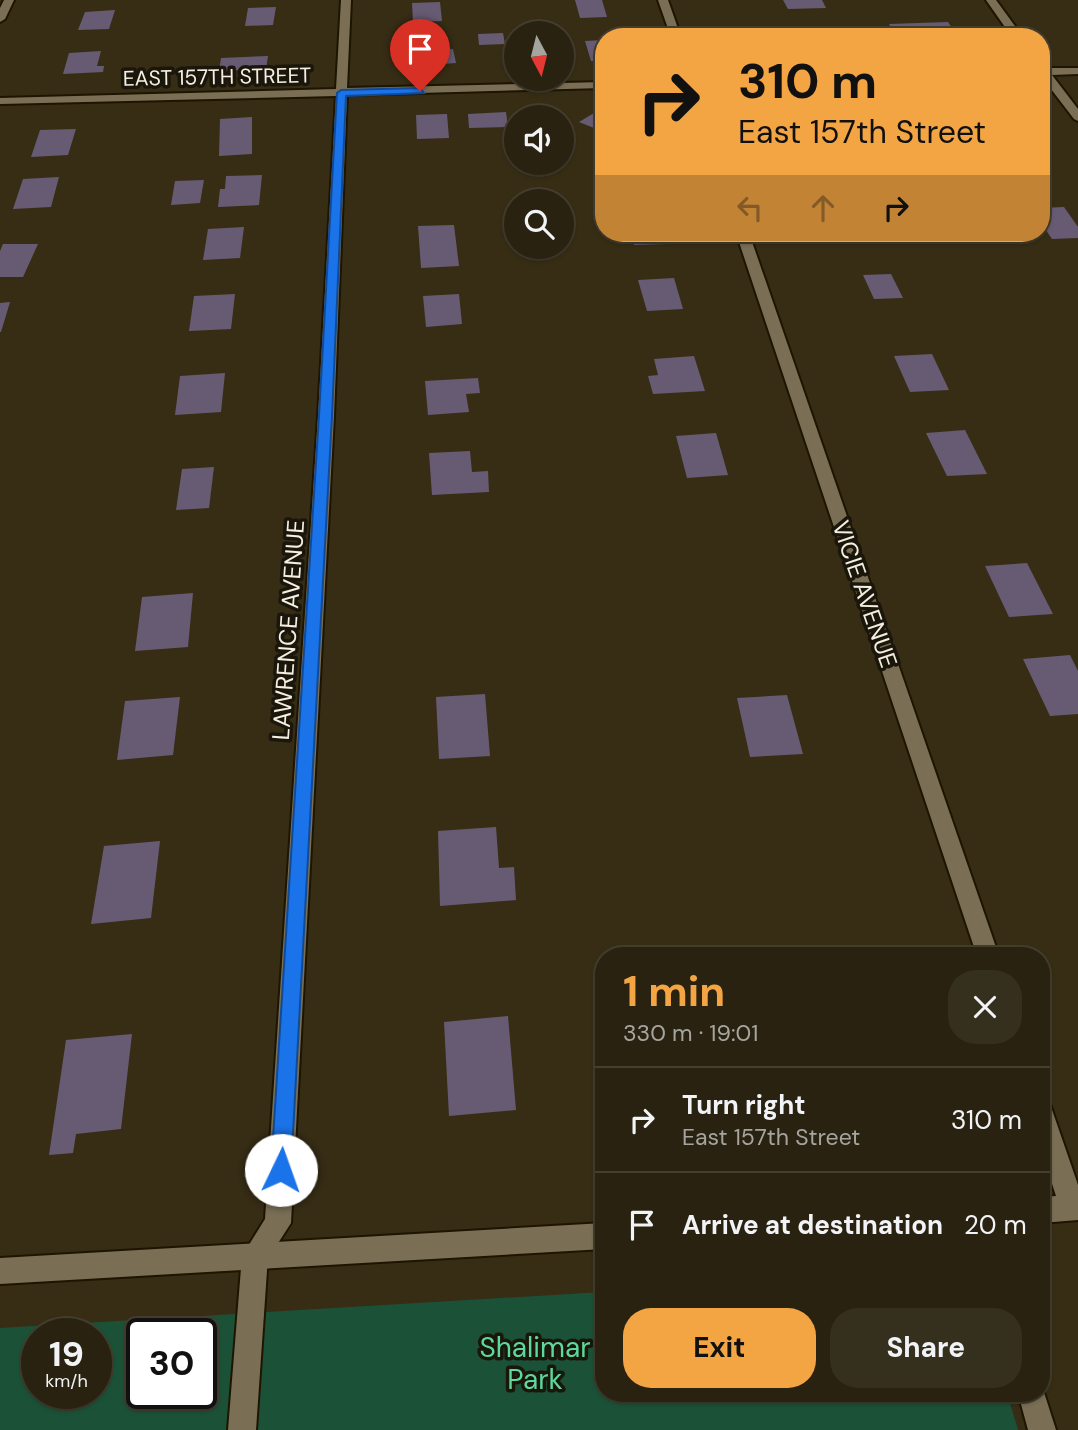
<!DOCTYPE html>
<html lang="en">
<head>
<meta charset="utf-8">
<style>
	:root { --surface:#292210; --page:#352f1e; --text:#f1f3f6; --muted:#a5a49f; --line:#453f30; --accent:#f3a443 }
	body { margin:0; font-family:"DM Sans",sans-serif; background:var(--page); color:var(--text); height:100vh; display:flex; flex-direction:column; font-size:26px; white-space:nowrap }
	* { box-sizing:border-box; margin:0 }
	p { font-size:23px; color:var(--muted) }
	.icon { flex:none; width:38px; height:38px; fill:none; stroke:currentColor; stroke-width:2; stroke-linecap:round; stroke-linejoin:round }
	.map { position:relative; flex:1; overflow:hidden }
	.details { position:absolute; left:595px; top:947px; width:455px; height:455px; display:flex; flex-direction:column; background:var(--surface); border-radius:28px; box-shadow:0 2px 5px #0004,0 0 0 2px var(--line) }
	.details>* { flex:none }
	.banner { position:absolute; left:595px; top:28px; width:455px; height:214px; border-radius:28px; box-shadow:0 2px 5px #0004,0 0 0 2px var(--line); background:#f3a443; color:#111; overflow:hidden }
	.needle { width:46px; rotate:173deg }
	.fabs { position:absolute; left:504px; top:21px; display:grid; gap:14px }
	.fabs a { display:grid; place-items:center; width:70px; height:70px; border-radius:50%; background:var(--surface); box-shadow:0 2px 5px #0004,0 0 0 2px var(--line); font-size:35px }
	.speed { position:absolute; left:21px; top:1318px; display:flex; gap:14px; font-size:35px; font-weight:700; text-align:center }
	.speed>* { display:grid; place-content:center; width:91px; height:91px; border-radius:50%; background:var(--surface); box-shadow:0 2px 5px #0004,0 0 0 2px var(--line); line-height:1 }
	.speed small { font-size:18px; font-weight:400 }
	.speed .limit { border:4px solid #111; border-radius:10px; background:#fff; color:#111 }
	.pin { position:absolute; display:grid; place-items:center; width:60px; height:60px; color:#fff; margin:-72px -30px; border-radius:50% 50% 50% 0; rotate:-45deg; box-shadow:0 0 7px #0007 }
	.pin .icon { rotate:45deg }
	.me { position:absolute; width:77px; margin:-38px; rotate:3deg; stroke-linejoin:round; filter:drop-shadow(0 0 5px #0008) }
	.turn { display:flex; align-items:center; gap:24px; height:147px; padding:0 28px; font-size:32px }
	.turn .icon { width:91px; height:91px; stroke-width:2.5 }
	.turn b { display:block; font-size:49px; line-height:60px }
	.lanes { display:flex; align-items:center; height:66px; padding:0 28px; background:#0003; justify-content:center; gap:35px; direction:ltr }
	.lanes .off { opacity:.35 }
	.round { display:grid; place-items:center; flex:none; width:74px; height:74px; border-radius:28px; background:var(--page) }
	.head { display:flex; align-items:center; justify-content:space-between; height:119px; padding:0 28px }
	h1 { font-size:42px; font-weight:700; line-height:52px; color:var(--accent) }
	.action { display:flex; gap:14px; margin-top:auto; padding:14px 28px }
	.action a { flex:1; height:80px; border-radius:28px; background:var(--accent); color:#111; font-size:28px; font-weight:700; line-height:80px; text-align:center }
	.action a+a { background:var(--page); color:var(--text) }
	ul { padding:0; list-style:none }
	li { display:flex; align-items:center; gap:21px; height:105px; padding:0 28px; border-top:2px solid var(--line) }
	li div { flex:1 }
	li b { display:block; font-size:26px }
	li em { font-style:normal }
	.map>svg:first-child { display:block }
	.green { fill:#1b5237; fill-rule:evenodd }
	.building { fill:#675b73 }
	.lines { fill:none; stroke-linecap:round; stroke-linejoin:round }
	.service-casing { stroke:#1e1500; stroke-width:4 }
	.minor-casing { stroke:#1e1500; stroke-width:4 }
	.tertiary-casing { stroke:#1e1500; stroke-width:4 }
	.service { fill:#7a6e55; fill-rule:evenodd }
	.minor { fill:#7a6e55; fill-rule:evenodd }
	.tertiary { fill:#7a6e55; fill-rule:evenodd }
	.route { fill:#1a73e8; stroke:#114b97; stroke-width:2 }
	.labels { text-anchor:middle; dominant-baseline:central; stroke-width:7; stroke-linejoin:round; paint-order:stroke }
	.far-street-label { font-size:21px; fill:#f5efe0; stroke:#1a160c }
	.street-label { font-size:24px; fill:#f5efe0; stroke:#1a160c }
	.near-park-label { font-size:28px; fill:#5cda9c; stroke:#1a160c }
</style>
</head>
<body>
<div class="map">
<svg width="1078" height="1430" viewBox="0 0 1078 1430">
	<rect width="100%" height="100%" fill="#372d15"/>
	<path class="green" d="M604 1292V1393H1007L1018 1430H0V1328ZM37 1334H96V1393H37ZM142 1334H201V1393H142Z"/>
	<g class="building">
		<polygon points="575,0 602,0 607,17 580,18"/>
		<polygon points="783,0 822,0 826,8 788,9"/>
		<polygon points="440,2 442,21 413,22 412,3"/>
		<polygon points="276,7 273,25 245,26 248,8"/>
		<polygon points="115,10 109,29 78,30 85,12"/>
		<polygon points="948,22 956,34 896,37 889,24"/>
		<polygon points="503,33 505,44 479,45 478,34"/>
		<polygon points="604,40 604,61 591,61 585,41"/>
		<polygon points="453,49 456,63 417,66 414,51"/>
		<polygon points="101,51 97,66 104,66 103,72 63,74 69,53"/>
		<polygon points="268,56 266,69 219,71 221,58"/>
		<polygon points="599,110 604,112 604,132 579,122"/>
		<polygon points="506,112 508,127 469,128 468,114"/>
		<polygon points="447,114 449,138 417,139 416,115"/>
		<polygon points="252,117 252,154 219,156 220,119"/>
		<polygon points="76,129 68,155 31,157 40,130"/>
		<polygon points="562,135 571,135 573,146 562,147"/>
		<polygon points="262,175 259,205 218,207 220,189 225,189 226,176"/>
		<polygon points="59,177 51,207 13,209 23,179"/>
		<polygon points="204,180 200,203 171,205 175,181"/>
		<polygon points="1064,207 1078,227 1078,238 1052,239 1041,223 1041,208"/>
		<polygon points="454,225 459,266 421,268 418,226"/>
		<polygon points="244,227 240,258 203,260 208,229"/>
		<polygon points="630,233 664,233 667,244 634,245"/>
		<polygon points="3,244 38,244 23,277 0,277 0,251"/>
		<polygon points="891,274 903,298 874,299 863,275"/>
		<polygon points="674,278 683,309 647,311 638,280"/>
		<polygon points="235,294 231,329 189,331 194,296"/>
		<polygon points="459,294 462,324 426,327 423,296"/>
		<polygon points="10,302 1,332 0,332 0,303"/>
		<polygon points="932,354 949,390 910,392 894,356"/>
		<polygon points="694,356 705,391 653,394 648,376 658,375 654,359"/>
		<polygon points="225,373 221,412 175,415 180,376"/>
		<polygon points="478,378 480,393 466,394 469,412 428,415 425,381"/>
		<polygon points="965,430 987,474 947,476 926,433"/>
		<polygon points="716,433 728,475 687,478 676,436"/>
		<polygon points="470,451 472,472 488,471 489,492 432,495 429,453"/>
		<polygon points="214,467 209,508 176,510 182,469"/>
		<polygon points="1027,563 1053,614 1009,617 985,566"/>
		<polygon points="193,593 188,647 135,651 142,597"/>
		<polygon points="1070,655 1078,671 1078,714 1050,716 1023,659"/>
		<polygon points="485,694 490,756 439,759 436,697"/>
		<polygon points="787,695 803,754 750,757 737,698"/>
		<polygon points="180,697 173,755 117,760 125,701"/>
		<polygon points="496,827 499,868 514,867 516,900 440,906 438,831"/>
		<polygon points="160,841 151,918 91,924 104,846"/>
		<polygon points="508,1016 516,1110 449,1116 444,1022"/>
		<polygon points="132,1034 121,1129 76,1134 73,1153 49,1155 66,1040"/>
	</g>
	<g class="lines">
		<g class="service-casing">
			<polygon id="service" points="255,1243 264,1247 268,1256 256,1430 228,1430 242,1256 246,1247"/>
		</g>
		<g class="minor-casing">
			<g id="minor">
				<polygon points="4,0 14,0 5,19 0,22 0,8"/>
				<polygon points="341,0 351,0 347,88 604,82 604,88 347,95 334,416 291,1223 264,1265 255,1269 246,1265 242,1256 265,1219 318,416 336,96 0,104 0,98 336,89"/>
				<polygon points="986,0 996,0 1023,37 1012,37"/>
				<polygon points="1041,65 1047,68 1078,68 1078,74 1052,75 1078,109 1078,121 1074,119 1041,76"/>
				<polygon points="1041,1383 1056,1430 1028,1430 1018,1393 1041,1393"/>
			</g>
		</g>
		<g class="tertiary-casing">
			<g id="tertiary">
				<polygon points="658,0 668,0 681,37 671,37"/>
				<polygon points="736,233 749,233 999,956 977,956"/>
				<polygon points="1041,1101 1050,1104 1078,1185 1078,1220 1041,1223 1041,1197 1056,1196 1041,1150"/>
				<polygon points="604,1223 604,1249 0,1284 0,1258"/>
			</g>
		</g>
		<use href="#service" class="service"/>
		<use href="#minor" class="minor"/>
		<use href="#tertiary" class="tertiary"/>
	</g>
	<polygon class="route" points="420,88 424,93 346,96 332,416 291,1170 288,1178 281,1181 274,1178 271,1170 319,416 337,93 341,90"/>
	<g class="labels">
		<g class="far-street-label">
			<text transform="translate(217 77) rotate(-1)">EAST 157TH STREET</text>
		</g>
		<g class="street-label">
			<text transform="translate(865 594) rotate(71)">VICIE AVENUE</text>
			<text transform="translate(288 630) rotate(-86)">LAWRENCE AVENUE</text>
		</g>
		<g class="near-park-label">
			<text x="535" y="1347">Shalimar<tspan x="535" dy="32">Park</tspan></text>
		</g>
	</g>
</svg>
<div class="fabs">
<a><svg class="needle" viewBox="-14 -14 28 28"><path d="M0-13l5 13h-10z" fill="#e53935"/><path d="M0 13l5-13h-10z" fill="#a5a49f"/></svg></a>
<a><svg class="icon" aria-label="sound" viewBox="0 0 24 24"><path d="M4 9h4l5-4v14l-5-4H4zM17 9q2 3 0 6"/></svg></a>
<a><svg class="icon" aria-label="search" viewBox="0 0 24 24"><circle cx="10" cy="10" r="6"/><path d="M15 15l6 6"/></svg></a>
</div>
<div class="speed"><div>19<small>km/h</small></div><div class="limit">30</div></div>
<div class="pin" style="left:420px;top:91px;background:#d93025"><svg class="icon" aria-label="arrive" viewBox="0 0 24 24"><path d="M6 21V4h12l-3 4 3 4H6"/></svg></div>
<svg class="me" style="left:281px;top:1170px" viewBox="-20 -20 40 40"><circle r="19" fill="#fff"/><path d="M0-13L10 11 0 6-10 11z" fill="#1a73e8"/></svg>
<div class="banner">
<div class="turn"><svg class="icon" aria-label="right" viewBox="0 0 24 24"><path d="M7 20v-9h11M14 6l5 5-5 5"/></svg><div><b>310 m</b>East 157th Street</div></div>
<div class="lanes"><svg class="icon off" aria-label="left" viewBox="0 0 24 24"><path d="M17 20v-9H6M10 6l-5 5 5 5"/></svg><svg class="icon off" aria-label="ahead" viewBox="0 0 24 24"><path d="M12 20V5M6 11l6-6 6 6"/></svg><svg class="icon" aria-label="right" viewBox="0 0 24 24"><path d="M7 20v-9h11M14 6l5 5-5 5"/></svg></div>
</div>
<section class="details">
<div class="head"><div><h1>1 min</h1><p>330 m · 19:01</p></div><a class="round"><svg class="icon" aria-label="close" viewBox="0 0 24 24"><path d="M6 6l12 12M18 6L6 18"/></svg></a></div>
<ul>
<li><svg class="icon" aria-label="right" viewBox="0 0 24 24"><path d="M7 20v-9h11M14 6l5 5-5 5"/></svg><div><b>Turn right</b><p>East 157th Street</p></div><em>310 m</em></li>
<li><svg class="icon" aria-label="arrive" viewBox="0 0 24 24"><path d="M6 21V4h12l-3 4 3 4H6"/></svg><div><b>Arrive at destination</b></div><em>20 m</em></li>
</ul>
<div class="action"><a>Exit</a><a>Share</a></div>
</section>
</div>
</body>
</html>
